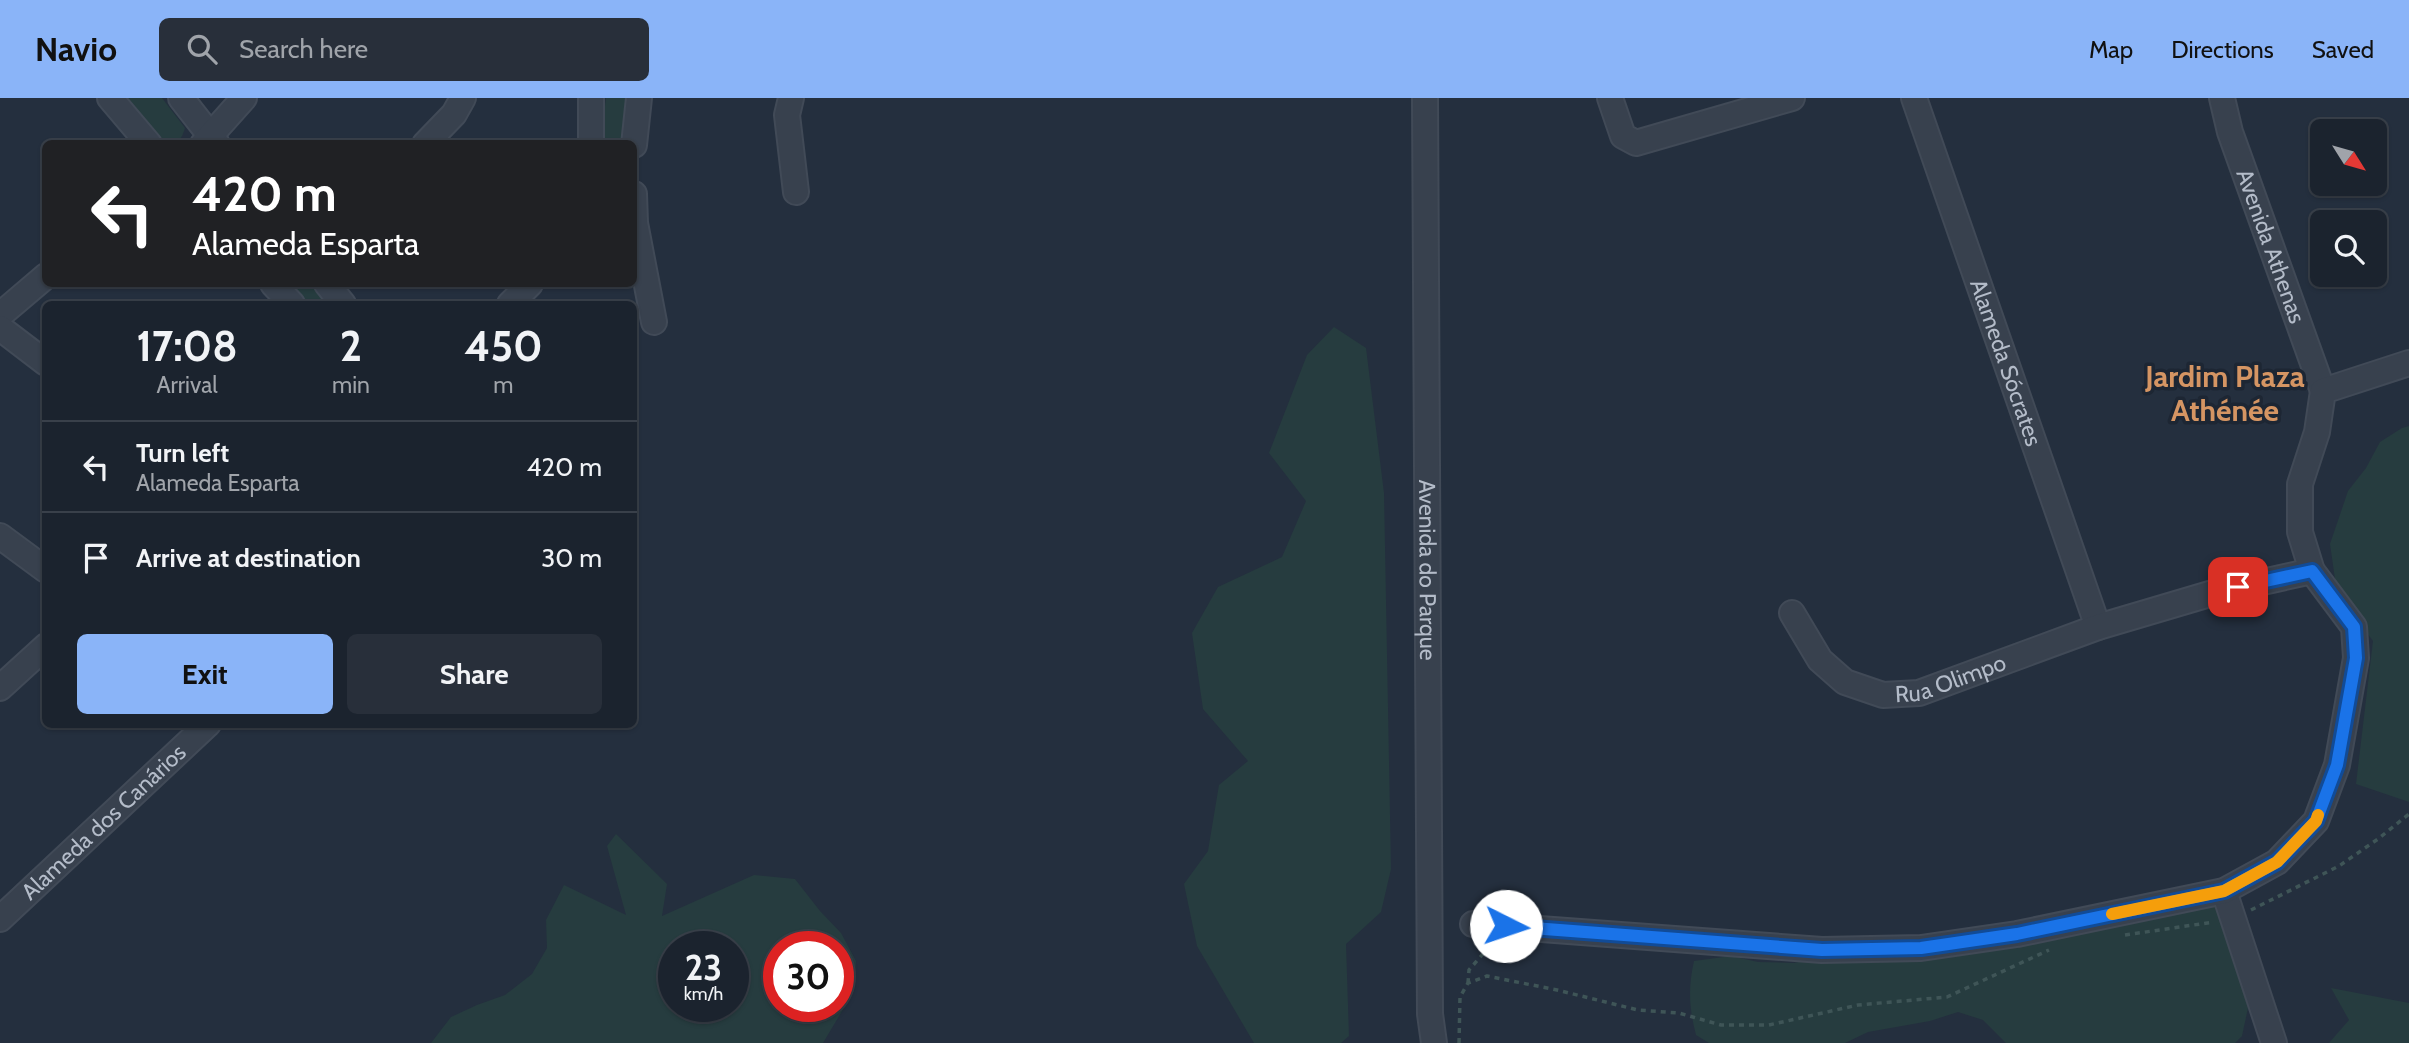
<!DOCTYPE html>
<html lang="en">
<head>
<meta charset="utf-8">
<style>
	:root { --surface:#1b232e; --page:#282f3a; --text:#f1f3f6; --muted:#a0a4aa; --line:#39404a; --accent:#8ab4f8 }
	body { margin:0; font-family:Cabin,sans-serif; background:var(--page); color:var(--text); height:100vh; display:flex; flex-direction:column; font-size:26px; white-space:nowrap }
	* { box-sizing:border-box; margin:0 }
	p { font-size:23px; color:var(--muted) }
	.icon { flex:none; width:38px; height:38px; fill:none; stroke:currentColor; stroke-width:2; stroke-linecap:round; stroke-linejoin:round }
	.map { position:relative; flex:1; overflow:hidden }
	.drawer { position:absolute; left:42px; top:203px; width:595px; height:427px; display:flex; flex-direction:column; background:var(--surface); border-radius:10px; box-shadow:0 2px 5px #0004,0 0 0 2px var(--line) }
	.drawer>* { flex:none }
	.banner { position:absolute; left:42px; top:42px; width:595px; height:147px; border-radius:10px; box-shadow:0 2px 5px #0004,0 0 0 2px var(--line); background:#202124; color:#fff; overflow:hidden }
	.needle { width:46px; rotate:127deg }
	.buttons { position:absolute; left:2310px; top:21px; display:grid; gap:14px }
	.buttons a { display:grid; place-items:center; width:77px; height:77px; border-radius:10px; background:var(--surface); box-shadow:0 2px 5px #0004,0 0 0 2px var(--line); font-size:35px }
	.speed { position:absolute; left:658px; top:833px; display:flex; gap:14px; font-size:35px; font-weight:700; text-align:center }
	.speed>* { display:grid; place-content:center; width:91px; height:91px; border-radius:50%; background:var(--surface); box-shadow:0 2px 5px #0004,0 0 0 2px var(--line); line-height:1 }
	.speed small { font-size:18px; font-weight:400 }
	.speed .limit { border:10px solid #d22; background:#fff; color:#111 }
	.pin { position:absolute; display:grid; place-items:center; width:60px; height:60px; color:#fff; margin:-30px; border-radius:14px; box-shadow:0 4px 10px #0006 }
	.me { position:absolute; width:77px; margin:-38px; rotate:94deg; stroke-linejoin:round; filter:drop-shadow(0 0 5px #0008) }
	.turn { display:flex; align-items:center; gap:24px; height:147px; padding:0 35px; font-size:32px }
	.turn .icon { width:91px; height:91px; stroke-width:2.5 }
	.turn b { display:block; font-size:49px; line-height:60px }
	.eta { display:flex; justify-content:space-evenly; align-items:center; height:119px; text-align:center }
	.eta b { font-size:42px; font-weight:700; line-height:49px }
	.primary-button { display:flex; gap:14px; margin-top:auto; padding:14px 35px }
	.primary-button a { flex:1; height:80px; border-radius:10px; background:var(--accent); color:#111; font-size:28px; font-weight:700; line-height:80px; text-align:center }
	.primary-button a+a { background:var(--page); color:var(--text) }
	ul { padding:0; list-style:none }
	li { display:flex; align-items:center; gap:21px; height:91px; padding:0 35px; border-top:2px solid var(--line) }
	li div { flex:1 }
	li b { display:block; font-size:26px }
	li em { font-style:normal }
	header { display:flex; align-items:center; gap:42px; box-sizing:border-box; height:98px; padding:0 35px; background:var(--accent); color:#111 }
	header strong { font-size:33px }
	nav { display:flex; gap:38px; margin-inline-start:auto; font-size:24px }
	.search { width:490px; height:63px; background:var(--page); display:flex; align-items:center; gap:18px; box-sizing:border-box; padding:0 24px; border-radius:10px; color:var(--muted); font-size:26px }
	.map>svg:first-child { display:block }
	.green { fill:#263c3f; fill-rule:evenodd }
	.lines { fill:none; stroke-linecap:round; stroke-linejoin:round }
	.minor-casing { stroke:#414a57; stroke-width:28 }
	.path { stroke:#3f5557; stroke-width:3.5; stroke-dasharray:5 5; stroke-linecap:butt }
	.minor { stroke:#38414e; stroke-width:24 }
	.route-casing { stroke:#114b97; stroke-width:18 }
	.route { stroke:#1a73e8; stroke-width:12 }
	.slow { stroke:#f59e0b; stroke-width:12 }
	.labels { text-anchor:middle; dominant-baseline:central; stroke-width:7; stroke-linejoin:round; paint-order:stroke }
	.street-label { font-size:23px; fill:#b4bcc9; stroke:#1d2633 }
	.district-label { font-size:30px; font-weight:bold; fill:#d59563; stroke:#1d2633 }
</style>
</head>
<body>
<header>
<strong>Navio</strong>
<div class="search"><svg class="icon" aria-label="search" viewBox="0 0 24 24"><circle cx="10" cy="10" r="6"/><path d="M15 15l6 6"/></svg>Search here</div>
<nav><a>Map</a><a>Directions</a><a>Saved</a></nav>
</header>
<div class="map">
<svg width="2409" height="945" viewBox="0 0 2409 945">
	<rect width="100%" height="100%" fill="#242f3e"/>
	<g class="green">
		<path d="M128 0H162L185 30C181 43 178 46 164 45Z"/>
		<polygon points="606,0 631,0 626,45 600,46"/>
		<polygon points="287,186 313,186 331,206 304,206"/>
		<polygon points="1334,229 1366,250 1384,395 1391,771 1381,814 1346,846 1349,938 1341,945 1254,945 1197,848 1184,786 1208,753 1219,687 1248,663 1203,611 1192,535 1218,489 1282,459 1306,403 1269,355 1307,257"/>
		<polygon points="2409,328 2409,704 2356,686 2373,543 2337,495 2330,446 2348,393 2366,370 2380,344 2402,330"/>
		<path d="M616 736 667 786 662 818 754 777 795 781 820 813 841 835 856 863 854 893 823 945H431L451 919 477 907 505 897 532 876 547 850 546 822 564 787 626 817 607 748ZM674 849H733V908H674ZM779 849H838V908H779Z"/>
		<path d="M2213 804 2228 826 2248 910 2242 938 2235 945H2006L1983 922 1958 914 1930 923 1868 934 1845 945H1709L1696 937C1689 911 1688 889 1694 863L1731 858 1758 864 1794 865 1820 859 2159 820Z"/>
		<polygon points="2331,890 2409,905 2409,945 2329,945 2349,922"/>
	</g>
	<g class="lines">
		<g class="minor-casing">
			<g id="minor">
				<polyline points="110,0 149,46"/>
				<polyline points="181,0 217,46"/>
				<polyline points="791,0 787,17 796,94"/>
				<path id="s1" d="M1425 0 1430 916 1434 945"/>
				<polyline points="1610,0 1623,38 1636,45 1792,0"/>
				<path id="s2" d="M1914 0 2098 529"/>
				<path id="s3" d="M2222 0 2230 34 2323 293"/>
				<polyline points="203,46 244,0"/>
				<polyline points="425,46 454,16 463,0"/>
				<polyline points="591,46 591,0"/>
				<polyline points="634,47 639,0"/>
				<polyline points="634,96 635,125 654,224"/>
				<polyline points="273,186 292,206"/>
				<polyline points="327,186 343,206"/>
				<polyline points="510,206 530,186"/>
				<polyline points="0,217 46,178"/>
				<polyline points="0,230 46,265"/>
				<polyline points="0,438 46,472"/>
				<path id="s4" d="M1792 515 1820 562 1845 584 1883 597 1919 595 2098 529 2213 495 2312 473"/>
				<polyline points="0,590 46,548"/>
				<polyline points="2224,793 2274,945"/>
				<path id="s5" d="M0 821 208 626"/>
				<polyline points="1473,826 1822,852 1921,850 2017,836 2224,793 2277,764 2316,723 2337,667 2356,560 2354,529 2312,473 2300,434 2300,386 2317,334 2323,293 2409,265"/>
			</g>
		</g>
		<g class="path">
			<polyline points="2251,812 2339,768 2378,741 2409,716"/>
			<polyline points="2125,837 2214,824"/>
			<polyline points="1468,885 1469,872 1489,849"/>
			<polyline points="1459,945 1460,899 1468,885 1487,878 1557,892 1638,912 1679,915 1721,927 1769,927 1858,907 1947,899 2049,852"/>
		</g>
		<use href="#minor" class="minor"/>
	</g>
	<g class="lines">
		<g class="route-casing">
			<polyline id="route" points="1506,828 1822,852 1921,850 2017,836 2224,793 2277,764 2316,723 2337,667 2356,560 2354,529 2312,473 2238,489"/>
		</g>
		<use href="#route" class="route"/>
		<polyline class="slow" points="2112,816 2224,793 2277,764 2316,723 2318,717"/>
	</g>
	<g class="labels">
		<g class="street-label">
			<text stroke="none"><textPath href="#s3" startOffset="156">Avenida Athenas</textPath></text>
			<text stroke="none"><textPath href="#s2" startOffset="280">Alameda Sócrates</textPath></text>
			<text stroke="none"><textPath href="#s1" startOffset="472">Avenida do Parque</textPath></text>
			<text stroke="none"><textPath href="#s4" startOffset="198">Rua Olimpo</textPath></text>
			<text stroke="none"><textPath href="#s5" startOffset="142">Alameda dos Canários</textPath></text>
		</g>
		<g class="district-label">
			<text x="2225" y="278">Jardim Plaza<tspan x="2225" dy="34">Athénée</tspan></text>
		</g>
	</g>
</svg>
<div class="buttons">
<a><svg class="needle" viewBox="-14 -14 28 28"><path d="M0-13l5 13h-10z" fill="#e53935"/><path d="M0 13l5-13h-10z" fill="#a0a4aa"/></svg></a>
<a><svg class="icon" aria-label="search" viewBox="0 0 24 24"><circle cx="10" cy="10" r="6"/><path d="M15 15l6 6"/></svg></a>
</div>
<div class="speed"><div>23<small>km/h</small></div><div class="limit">30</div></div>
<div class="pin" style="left:2238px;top:489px;background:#d93025"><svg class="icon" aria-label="arrive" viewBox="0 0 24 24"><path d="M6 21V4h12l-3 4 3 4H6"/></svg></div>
<svg class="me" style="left:1506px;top:828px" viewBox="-20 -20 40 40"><circle r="19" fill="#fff"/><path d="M0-13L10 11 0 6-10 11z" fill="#1a73e8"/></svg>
<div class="banner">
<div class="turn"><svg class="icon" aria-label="left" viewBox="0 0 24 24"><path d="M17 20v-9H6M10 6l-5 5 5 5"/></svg><div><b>420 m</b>Alameda Esparta</div></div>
</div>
<section class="drawer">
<div class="eta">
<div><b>17:08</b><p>Arrival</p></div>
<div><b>2</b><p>min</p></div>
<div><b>450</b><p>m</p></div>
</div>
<ul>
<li><svg class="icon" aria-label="left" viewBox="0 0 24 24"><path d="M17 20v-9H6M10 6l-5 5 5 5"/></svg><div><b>Turn left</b><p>Alameda Esparta</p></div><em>420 m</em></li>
<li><svg class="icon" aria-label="arrive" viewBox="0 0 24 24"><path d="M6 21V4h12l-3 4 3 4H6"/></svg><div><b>Arrive at destination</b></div><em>30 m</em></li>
</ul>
<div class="primary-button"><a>Exit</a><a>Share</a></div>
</section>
</div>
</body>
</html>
